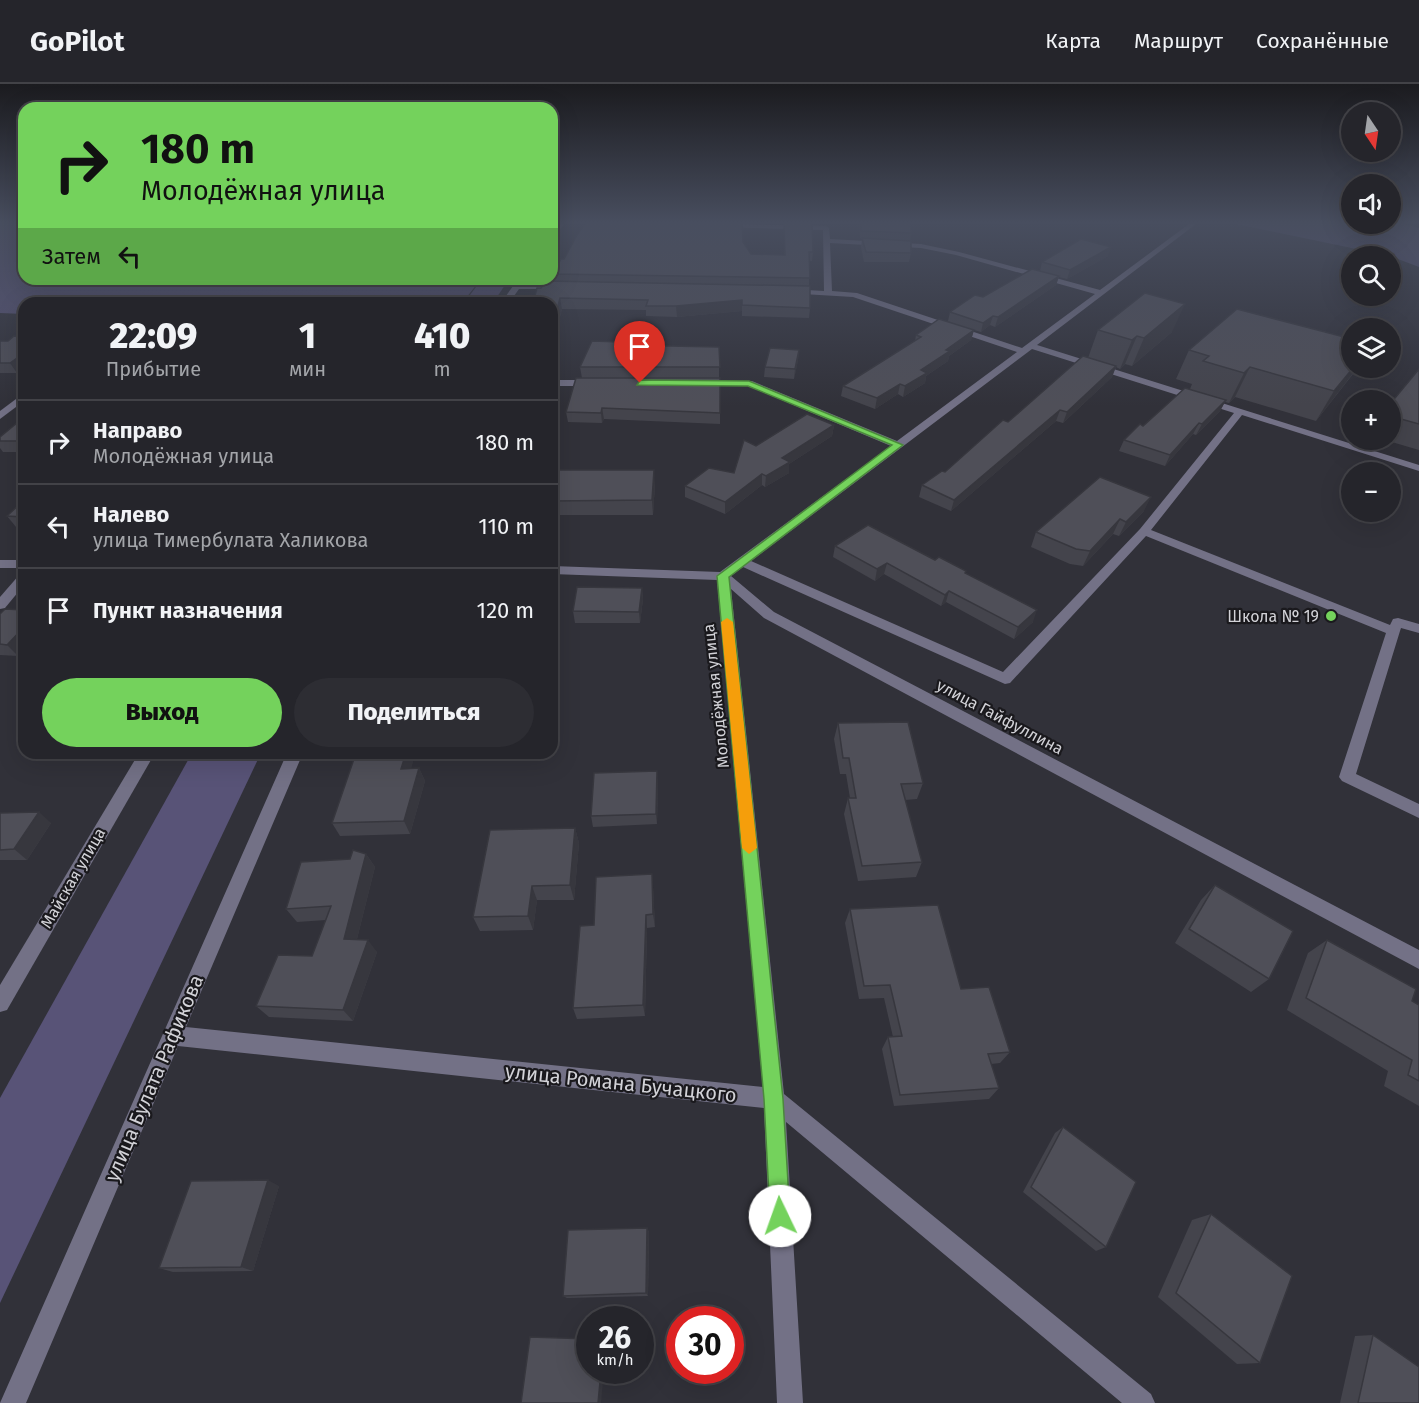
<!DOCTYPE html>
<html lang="ru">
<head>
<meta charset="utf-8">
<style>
	:root { --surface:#25252b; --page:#2d2d33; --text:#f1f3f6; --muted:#a3a5a9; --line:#424247; --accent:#74d25c }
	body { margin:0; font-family:"Fira Sans",sans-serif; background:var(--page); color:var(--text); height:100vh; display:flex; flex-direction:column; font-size:22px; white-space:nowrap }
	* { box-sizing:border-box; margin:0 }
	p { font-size:20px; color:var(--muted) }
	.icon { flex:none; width:33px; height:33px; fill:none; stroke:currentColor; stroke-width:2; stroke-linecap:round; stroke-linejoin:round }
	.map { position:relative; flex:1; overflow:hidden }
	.details { position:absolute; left:18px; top:213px; width:540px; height:462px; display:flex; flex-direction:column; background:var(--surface); border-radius:18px; box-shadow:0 6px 24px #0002,0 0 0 2px var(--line) }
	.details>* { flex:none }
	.hud { position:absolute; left:18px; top:18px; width:540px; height:183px; border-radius:18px; box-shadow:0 6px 24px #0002,0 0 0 2px var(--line); background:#74d25c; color:#111; overflow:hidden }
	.needle { width:39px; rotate:167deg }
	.fabs { position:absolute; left:1341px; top:18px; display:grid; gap:12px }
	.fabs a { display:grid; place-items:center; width:60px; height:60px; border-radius:50%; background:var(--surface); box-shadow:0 6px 24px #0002,0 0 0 2px var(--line); font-size:30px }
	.speed { position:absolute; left:576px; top:1222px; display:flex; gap:12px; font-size:30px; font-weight:700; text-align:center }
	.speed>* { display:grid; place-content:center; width:78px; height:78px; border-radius:50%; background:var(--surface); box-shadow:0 6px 24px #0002,0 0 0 2px var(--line); line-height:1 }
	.speed small { font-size:15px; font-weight:400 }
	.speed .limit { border:9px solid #d22; background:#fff; color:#111 }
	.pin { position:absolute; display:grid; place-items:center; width:51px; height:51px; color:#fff; margin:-62px -26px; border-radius:50% 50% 50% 0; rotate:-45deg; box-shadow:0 0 6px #0007 }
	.pin .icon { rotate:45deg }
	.me { position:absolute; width:66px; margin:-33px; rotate:357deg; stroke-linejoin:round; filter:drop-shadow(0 0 4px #0008) }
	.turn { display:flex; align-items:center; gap:21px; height:126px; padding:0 24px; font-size:27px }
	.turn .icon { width:78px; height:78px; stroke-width:2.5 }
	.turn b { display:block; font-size:42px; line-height:51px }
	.then { display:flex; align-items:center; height:57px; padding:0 24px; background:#0003; gap:12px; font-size:22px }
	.eta { display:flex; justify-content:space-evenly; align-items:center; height:102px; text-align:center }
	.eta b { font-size:36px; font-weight:800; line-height:42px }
	.action { display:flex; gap:12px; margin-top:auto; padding:12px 24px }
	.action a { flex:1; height:69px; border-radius:36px; background:var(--accent); color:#111; font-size:24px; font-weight:800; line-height:69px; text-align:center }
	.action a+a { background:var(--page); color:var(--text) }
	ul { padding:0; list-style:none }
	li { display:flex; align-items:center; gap:18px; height:84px; padding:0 24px; border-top:2px solid var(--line) }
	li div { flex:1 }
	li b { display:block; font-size:22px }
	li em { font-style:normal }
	header { display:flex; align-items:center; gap:36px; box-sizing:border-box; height:84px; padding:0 30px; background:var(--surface); border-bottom:2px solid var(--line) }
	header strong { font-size:28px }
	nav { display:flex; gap:33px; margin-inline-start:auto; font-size:21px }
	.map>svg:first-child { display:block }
	.green { fill:#585377 }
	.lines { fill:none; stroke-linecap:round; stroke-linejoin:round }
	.minor { fill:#737186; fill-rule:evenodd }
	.wall { fill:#44444c }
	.shaded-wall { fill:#37373e }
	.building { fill:#4f4f58; stroke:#37373e; stroke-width:1.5 }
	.route { fill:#74d25c; stroke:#4b883c; stroke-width:1.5 }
	.slow { fill:#f59e0b }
	.poi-dot { fill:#74d25c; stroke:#1a191d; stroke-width:2 }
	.labels { text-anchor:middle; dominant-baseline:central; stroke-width:4.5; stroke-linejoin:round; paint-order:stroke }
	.poi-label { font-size:16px; fill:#d2d2d7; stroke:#1a191d; text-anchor:end }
	.street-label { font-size:16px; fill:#d2d2d7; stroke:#1a191d }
	.near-street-label { font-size:20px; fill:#d2d2d7; stroke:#1a191d }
</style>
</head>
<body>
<header>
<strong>GoPilot</strong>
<nav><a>Карта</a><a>Маршрут</a><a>Сохранённые</a></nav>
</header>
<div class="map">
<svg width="1419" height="1319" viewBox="0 0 1419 1319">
	<rect width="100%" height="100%" fill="#313139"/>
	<g class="green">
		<polygon points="0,137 24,137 24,195 481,195 462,219 24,219 24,230 0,229"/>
		<polygon points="1222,137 1351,137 1352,140 1390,140 1393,137 1419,144 1419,183 1390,172"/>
		<polygon points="482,195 509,195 493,219 464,219"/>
		<polygon points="192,669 261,669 0,1219 0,1014"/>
	</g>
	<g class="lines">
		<g class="minor">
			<polygon points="561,137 567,137 552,155 552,148"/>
			<path d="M1193 137H1200L1037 261 1419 381V387L1242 331 1151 446 1390 541 1393 535 1398 534 1419 540V549L1401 544 1400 547 1356 690 1419 720V734L1342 697 1339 693 1386 549 1146 452 1010 599 1005 600 743 483 731 492 774 528 1419 866V885L764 534 731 505 784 1010 1151 1310 1155 1319H1122L786 1038 803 1319H777L764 1024 178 962 26 1319H0L287 669H303L186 943 763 1003 717 496 552 490V482L720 488 891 362 748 302H699L696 301V297H752L897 357 1017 268 853 213 786 209 789 205 824 207 823 146 724 143 722 140 826 142 829 144 830 155 921 160 959 168 1100 206ZM830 159 921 164 956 171 1095 210 1022 264 857 209 832 207ZM1032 265 1234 329 1140 445 1003 588 751 477Z"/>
			<polygon points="1415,137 1419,137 1419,139 1416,138"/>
			<polygon points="518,195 526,195 522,201 561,201 565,203 561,205 519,205 509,219 501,219"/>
			<polygon points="552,296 594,296 599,299 594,302 552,302"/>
			<polygon points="24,309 24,317 0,335 0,327"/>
			<rect x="0" y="476" width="24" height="8"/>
			<polygon points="24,489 24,501 5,524 0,525 0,513 20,490"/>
			<polygon points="139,669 155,669 7,926 0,928 0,901"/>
		</g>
	</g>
	<g class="wall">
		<polygon points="784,137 812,137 813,168 812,177 809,177 809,202 810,224 809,234 742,232 742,227 677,233 646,232 646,226 562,225 552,264 552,219 541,204 552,197 552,189 743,158 751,170 784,171"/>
		<polygon points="859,137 891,137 911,149 910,157 911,169 909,178 864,178 861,163 862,155 860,154"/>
		<polygon points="1108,172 1067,195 1059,193 1056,201 995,243 990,241 981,248 974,246 971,256 949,272 948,277 926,292 925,299 903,313 898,310 875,325 841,312 843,302 915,257 916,251 948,237 950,228 1040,187 1042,178"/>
		<polygon points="1098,246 1172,248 1132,282 1125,280 1120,285 1116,283 1112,293 1063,339 1056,337 951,427 919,413 922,401 945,388 1088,274"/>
		<polygon points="0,257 17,289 0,289"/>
		<polygon points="621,261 719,263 719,294 582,294 580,283"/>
		<polygon points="799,266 798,276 794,295 764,293 765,283"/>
		<polygon points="1189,266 1353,290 1316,337 1235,313 1229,319 1225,318 1220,327 1196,351 1193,350 1165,382 1119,367 1124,356 1190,305 1192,300 1176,295"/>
		<polygon points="1419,285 1419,366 1385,356 1390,356 1390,320"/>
		<polygon points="720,294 720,340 604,335 602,339 568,338 566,328"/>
		<polygon points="24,334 24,368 3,368 0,364 0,353"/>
		<polygon points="834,341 832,352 789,380 789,389 765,403 762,401 725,430 685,413 685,402 734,389 756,362"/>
		<polygon points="552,400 655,400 653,431 552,431"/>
		<polygon points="24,416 24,443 16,443 7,432"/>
		<polygon points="1144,427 1119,452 1113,450 1083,482 1070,480 1031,463 1036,448"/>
		<polygon points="835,462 935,476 966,489 1033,538 1014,555 946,518 941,522 884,490 875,497 833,473"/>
		<polygon points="642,504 643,515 640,539 575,539 573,527"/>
		<polygon points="0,530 18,572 0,571"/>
		<polygon points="838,639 923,699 917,715 905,716 922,778 916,793 858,797 844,730 848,714 850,714 846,690 840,690 834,655"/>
		<polygon points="50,669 108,669 107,671 53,672"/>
		<polygon points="415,669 411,684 419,684 425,697 410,750 340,752 332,739"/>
		<polygon points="658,698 657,740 593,743 591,732"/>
		<polygon points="0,729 51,739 27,776 0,776"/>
		<polygon points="575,744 579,759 574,816 537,816 533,846 480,847 473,833"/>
		<polygon points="366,770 375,783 357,855 377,868 353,937 269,933 256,922 312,872 326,836 297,838 286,825 350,775"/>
		<polygon points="1215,801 1269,895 1251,908 1175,859 1201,816"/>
		<polygon points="653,803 655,843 647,844 645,932 577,935 573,924 594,841"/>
		<polygon points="850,825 961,905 1010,968 1000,979 991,980 999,1004 989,1015 894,1022 882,965 888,953 893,953 884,914 859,915 845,839"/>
		<polygon points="1327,856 1412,917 1419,921 1419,1022 1384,1002 1388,987 1287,926 1308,869"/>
		<polygon points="1063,1043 1106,1163 1096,1167 1023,1108 1055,1049"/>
		<polygon points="279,1102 253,1187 173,1188 159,1184"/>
		<polygon points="1211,1130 1260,1279 1237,1280 1158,1213 1192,1136"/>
		<polygon points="647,1144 649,1148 648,1212 567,1214 563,1212"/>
		<polygon points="1373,1251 1419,1319 1340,1319 1355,1252"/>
	</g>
	<g class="shaded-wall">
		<polygon points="1111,163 1108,172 1067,195 1070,186"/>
		<polygon points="1059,192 1056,201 995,243 998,233"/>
		<polygon points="560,214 562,225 552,264 552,246"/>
		<polygon points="742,216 742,227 677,233 676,222"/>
		<polygon points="1185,220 1172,248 1132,282 1144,254"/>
		<polygon points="993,232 990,241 981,248 983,239"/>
		<polygon points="974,246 971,256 949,272 948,277 926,292 925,299 903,313 905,302 921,286 946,266"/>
		<polygon points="1137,252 1125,280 1120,285 1132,256"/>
		<polygon points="799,266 798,276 794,295 795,285"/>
		<polygon points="24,269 24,284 17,289 10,279"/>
		<polygon points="1116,282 1112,293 1063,339 1067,328"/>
		<polygon points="1250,283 1235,313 1229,319 1244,289"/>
		<polygon points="1353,284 1357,284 1316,337 1334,307"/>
		<polygon points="900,300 898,310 875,325 877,314"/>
		<polygon points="1226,316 1220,327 1196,351 1202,340"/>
		<polygon points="602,324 604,335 602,339 601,329"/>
		<polygon points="1060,326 1056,337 951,427 954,416"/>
		<polygon points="1199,339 1193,350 1165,382 1170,371"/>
		<polygon points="834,341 832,352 789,380 789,389 765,403 766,392 782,374"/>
		<polygon points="654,386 655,400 653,431 652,416"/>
		<polygon points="762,390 762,401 725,430 725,418"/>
		<polygon points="1151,413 1144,427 1119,452 1126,438"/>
		<polygon points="1120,435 1113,450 1083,482 1090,467"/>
		<polygon points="887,479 884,490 875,497 877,485"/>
		<polygon points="642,504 643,515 640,539 639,528"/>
		<polygon points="949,507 946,518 941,522 945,511"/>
		<polygon points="1037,526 1033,538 1014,555 1018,543"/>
		<polygon points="24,543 24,565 18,572 7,561"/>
		<polygon points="406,669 415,669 408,698 401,685"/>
		<polygon points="419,684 425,697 410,750 404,737"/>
		<polygon points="657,687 658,698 657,740 656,730"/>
		<polygon points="39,728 51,739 27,776 14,765"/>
		<polygon points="575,744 579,759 574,816 570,801"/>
		<polygon points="366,770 375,783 354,867 344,855"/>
		<polygon points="652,790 653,803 655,843 653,830"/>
		<polygon points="532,802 537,816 533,846 528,832"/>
		<polygon points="646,831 647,844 645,932 643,921"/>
		<polygon points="368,856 377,868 353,937 343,926"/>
		<polygon points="268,1096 279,1102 253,1187 241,1183"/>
		<polygon points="647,1144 649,1148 648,1212 646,1209"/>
		<polygon points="601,1287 604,1287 601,1319 598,1319"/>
	</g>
	<g class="building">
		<polygon points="587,137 742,137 743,158 751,170 785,171 784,138 812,139 813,168 809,168 810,194 552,190 561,175 564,175 577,151"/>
		<polygon points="861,137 891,137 911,139 911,149 861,147"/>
		<polygon points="862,154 911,157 911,169 866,168"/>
		<polygon points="1081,155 1111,163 1070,186 1042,178"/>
		<polygon points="1032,185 1059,192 998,233 993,232 983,239 950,228 975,211 983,213"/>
		<polygon points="546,197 810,202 810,224 742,221 742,216 676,222 646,222 648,216 560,214 552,246 552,219 533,219 537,204 541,204"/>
		<polygon points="1145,209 1185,220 1144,254 1137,252 1132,256 1098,246"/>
		<polygon points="1237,225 1352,255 1352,284 1353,284 1334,307 1250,283 1244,289 1203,277 1209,272 1189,266"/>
		<polygon points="939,235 974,246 946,266 950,267 921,286 927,289 905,302 900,300 877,314 843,302 921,253 916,251"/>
		<polygon points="14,252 24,253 24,269 10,279 0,279 0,257 8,257"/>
		<polygon points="592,257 621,258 620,261 719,263 720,283 580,283"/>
		<polygon points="770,264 799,266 795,285 765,283"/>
		<polygon points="1083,272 1116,282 1067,328 1060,326 954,416 922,401 942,387 945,388 1003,336 1008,338"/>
		<polygon points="1419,285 1419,340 1390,332 1390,320"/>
		<polygon points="576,294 720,294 720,329 602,324 601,329 566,328"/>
		<polygon points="1185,304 1226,316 1202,340 1199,339 1170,371 1124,356 1140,340 1143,342"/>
		<polygon points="807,330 834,341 782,374 790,378 766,392 762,390 725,418 685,402 709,384 734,389 744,356 756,362"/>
		<polygon points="23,334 24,334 24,357 0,357 0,353"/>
		<polygon points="554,386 654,386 652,416 552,417 552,400"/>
		<polygon points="1100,393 1151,413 1126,438 1120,435 1090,467 1076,465 1036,448"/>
		<polygon points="24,416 24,433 7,432"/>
		<polygon points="868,441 935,476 939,473 966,487 965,489 1037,526 1018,543 949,507 945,511 887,479 877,485 835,462"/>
		<polygon points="577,503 642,504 639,528 573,527"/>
		<polygon points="5,525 24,526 24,543 7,561 0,560 0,530"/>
		<polygon points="908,638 923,699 901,700 922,778 862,782 848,714 856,714 849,674 843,674 838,639"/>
		<polygon points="356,669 406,669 401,685 419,684 404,737 332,739"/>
		<polygon points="657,687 656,730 591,732 594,689"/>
		<polygon points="39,728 14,765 0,766 0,729"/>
		<polygon points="575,744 570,801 532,802 528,832 473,833 490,746"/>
		<polygon points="353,766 366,770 344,855 368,856 343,926 256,922 278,871 312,872 331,822 286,825 301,778 350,775"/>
		<polygon points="652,790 653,830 646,831 643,921 573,924 580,842 594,841 596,793"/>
		<polygon points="1215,801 1293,847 1269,895 1189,845"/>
		<polygon points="938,821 961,905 989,903 1010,968 988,970 999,1004 900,1011 888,953 902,952 890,901 864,902 850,825"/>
		<polygon points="1327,856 1416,905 1412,917 1419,921 1419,997 1408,991 1412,976 1306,914"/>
		<polygon points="1063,1043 1136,1098 1106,1163 1031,1103"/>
		<polygon points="268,1096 241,1183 159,1184 191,1097"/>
		<polygon points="1211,1130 1292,1192 1260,1279 1176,1209"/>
		<polygon points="647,1144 646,1209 563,1212 568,1146"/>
		<polygon points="1373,1251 1419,1283 1419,1319 1358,1319"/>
		<polygon points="530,1253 590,1255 590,1287 601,1287 598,1319 521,1319"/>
	</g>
	<linearGradient id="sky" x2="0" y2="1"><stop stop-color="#1b1b1f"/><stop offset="0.43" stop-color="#484e5f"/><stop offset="1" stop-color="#484e5f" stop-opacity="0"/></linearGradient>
	<rect width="1419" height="322" fill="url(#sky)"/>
	<polygon class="route" points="640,296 749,297 903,361 729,493 783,1015 790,1132 787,1139 780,1142 773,1139 770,1132 764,1015 717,492 892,361 748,302 637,301"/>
	<polygon class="slow" points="727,534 733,538 757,764 749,770 742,764 721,538"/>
	<circle class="poi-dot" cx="1331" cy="532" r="6"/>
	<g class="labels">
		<g class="poi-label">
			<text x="1319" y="532">Школа № 19</text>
		</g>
		<g class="street-label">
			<text transform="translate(716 612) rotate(-96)">Молодёжная улица</text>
			<text transform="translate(1000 633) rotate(28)">улица Гайфуллина</text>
			<text transform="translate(73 794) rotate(-60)">Майская улица</text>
		</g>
		<g class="near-street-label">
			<text transform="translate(154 994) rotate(-67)">улица Булата Рафикова</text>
			<text transform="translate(621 999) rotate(6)">улица Романа Бучацкого</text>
		</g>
	</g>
</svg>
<div class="fabs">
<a><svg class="needle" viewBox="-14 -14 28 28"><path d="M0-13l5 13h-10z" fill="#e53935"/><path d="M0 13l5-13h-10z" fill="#a3a5a9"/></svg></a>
<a><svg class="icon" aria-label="sound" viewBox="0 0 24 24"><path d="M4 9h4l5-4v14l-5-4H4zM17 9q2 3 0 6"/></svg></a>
<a><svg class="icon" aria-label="search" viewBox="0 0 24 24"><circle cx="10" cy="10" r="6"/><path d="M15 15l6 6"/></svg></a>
<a><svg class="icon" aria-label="layers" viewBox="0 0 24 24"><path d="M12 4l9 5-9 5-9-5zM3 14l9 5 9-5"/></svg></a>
<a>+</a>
<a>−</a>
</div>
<div class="speed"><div>26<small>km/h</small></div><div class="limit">30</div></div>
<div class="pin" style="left:640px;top:299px;background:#d93025"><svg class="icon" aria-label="arrive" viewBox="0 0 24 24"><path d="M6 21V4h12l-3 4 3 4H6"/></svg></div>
<svg class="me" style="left:780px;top:1132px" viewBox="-20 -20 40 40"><circle r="19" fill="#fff"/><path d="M0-13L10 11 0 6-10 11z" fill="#74d25c"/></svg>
<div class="hud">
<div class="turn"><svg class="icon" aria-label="right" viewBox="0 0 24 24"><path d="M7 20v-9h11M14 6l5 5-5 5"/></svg><div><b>180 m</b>Молодёжная улица</div></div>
<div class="then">Затем<svg class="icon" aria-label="left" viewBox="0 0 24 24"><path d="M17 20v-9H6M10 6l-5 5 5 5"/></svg></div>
</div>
<section class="details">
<div class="eta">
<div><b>22:09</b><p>Прибытие</p></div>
<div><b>1</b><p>мин</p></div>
<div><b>410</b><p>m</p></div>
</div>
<ul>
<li><svg class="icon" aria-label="right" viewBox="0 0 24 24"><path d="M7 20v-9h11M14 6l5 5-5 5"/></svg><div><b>Направо</b><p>Молодёжная улица</p></div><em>180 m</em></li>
<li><svg class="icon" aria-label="left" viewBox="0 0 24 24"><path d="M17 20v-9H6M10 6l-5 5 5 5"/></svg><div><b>Налево</b><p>улица Тимербулата Халикова</p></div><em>110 m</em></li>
<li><svg class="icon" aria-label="arrive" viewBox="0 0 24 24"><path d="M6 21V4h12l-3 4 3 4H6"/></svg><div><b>Пункт назначения</b></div><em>120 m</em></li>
</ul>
<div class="action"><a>Выход</a><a>Поделиться</a></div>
</section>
</div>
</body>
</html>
